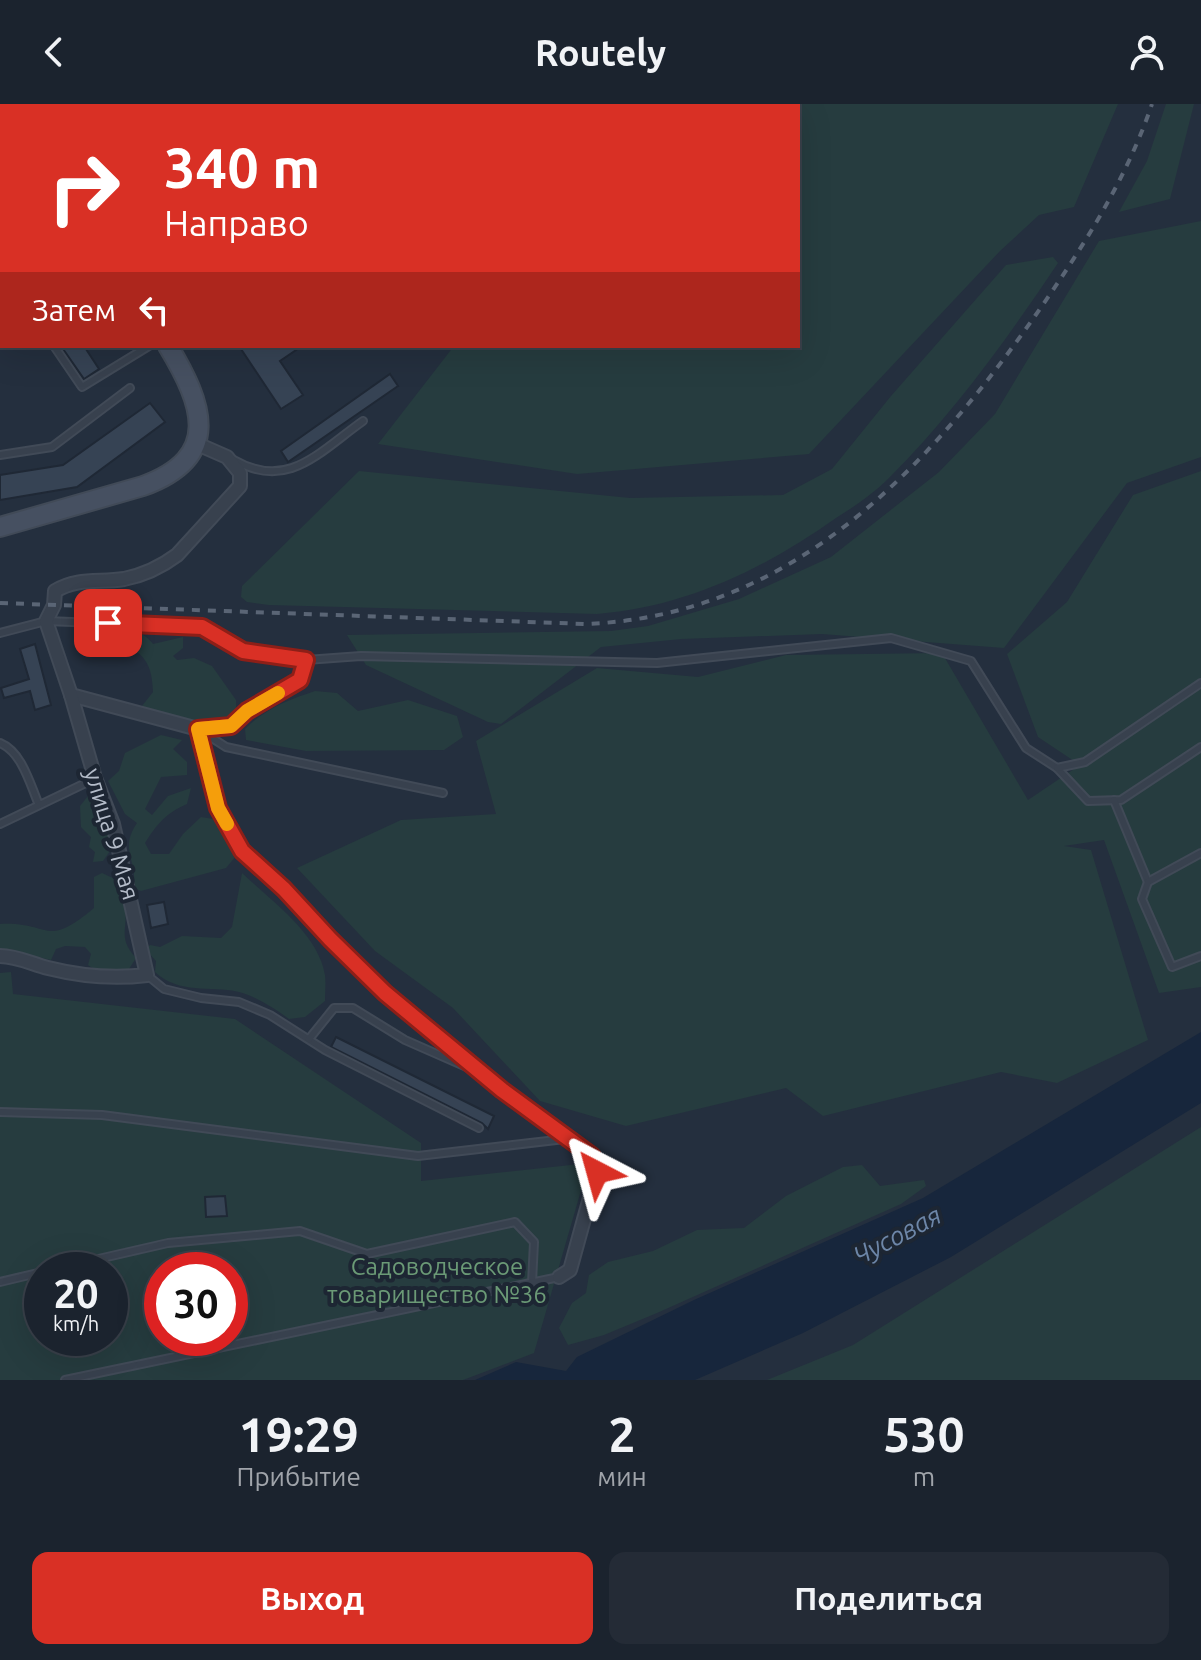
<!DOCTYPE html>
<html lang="ru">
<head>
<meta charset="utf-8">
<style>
	:root { --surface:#1b232e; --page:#242b36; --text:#f1f3f6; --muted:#a0a4aa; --line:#39404a; --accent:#d93025 }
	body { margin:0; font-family:Ubuntu,sans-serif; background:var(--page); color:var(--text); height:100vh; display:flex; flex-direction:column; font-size:30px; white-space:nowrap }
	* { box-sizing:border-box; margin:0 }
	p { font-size:26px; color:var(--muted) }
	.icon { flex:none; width:44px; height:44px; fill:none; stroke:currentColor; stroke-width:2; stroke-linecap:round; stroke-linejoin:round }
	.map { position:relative; height:1276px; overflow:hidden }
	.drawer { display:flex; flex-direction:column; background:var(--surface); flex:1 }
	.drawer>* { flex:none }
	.top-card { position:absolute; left:0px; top:0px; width:800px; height:244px; box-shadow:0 8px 32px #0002,0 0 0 2px var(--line); background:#d93025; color:#fff; overflow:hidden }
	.speed { position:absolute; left:24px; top:1148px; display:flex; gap:16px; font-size:40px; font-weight:700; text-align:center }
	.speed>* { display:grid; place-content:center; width:104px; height:104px; border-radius:50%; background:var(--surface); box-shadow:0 8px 32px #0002,0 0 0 2px var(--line); line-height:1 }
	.speed small { font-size:20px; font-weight:400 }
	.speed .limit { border:12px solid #d22; background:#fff; color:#111 }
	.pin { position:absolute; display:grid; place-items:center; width:68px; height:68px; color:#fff; margin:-34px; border-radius:16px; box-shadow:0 4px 12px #0006 }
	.me { position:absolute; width:88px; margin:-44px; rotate:321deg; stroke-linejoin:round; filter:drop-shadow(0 0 6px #0008) }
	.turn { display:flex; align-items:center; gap:28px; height:168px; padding:0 32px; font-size:36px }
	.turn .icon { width:104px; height:104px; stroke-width:2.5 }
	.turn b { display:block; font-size:56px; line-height:68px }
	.then { display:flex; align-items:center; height:76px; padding:0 32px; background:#0003; gap:16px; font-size:30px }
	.eta { display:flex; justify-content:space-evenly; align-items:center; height:136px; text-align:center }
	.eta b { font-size:48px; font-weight:700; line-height:56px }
	.button { display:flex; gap:16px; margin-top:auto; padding:16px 32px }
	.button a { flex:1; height:92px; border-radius:16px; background:var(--accent); color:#fff; font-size:32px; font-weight:700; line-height:92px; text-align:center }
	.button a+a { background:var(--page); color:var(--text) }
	header { display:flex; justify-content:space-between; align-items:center; height:104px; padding:0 32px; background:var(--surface); font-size:36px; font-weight:700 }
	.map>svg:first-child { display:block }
	.green { fill:#263c3f; fill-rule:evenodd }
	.water { fill:#17263c }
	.building { fill:#364354; stroke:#1f2835; stroke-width:2 }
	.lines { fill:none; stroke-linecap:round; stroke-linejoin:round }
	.lane-casing { stroke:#414a57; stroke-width:10 }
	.street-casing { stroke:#414a57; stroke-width:16 }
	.secondary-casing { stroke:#414a57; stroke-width:22 }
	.lane { stroke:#38414e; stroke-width:6 }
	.street { stroke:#38414e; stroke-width:12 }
	.secondary { stroke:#465061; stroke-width:18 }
	.rail { stroke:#5a6575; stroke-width:4; stroke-dasharray:8 8; stroke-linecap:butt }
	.route-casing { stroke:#8d1f18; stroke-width:20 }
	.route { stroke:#d93025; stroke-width:14 }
	.slow { stroke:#f59e0b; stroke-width:14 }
	.labels { text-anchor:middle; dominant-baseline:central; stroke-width:8; stroke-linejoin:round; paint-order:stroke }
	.street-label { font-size:24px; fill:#b4bcc9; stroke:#1d2633 }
	.park-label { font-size:24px; fill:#6b9a76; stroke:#1d2633 }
	.water-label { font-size:26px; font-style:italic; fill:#6d86a8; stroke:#1d2633 }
</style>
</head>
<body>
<header><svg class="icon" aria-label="back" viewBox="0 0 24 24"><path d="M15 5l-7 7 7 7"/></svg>Routely<svg class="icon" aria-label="person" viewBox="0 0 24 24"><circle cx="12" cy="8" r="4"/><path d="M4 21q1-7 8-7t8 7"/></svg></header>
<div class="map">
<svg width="1201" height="1276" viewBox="0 0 1201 1276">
	<rect width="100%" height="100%" fill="#242f3e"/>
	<g class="green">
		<polygon points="48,0 589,0 50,2"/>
		<polygon points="643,0 1118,0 1074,103 1039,111 1000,147 809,350 577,370 378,340 454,242 798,242 798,2 641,2"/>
		<polygon points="1166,0 1194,0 1170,95 1119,108 1147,57"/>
		<polygon points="1201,117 1201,353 1127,379 1004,544 822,530 681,535 601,543 501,620 488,618 366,561 347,531 611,527 648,522 739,495 831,453 939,368 995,310 1099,137"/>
		<path d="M1053 153 1058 159C1007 235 954 309 889 374 873 390 855 402 836 414 764 465 686 503 597 510L269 501 247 498 241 493 242 482 359 367 630 394 783 391 832 365 891 292 1006 161Z"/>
		<polygon points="1201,367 1201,883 1159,889 1104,736 1064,742 1091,746 1148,936 1057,979 1001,968 823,1012 786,984 626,1022 540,997 453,904 375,847 297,764 401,716 496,710 476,637 597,564 698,573 786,551 942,549 1028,696 1080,661 1038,633 1007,550 1067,498 1133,391"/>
		<path d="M112 526C128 526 143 526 153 540L183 533V544L173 552 177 556 194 554 212 562 236 596V610L223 618 199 621 142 602 153 588C152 554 141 548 112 534Z"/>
		<path d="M315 587 337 589 358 607 408 596 457 612 463 633 444 646 306 647 246 636 245 625C265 605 288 596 315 587Z"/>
		<path d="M161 631 182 636 173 645 187 658V671L161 673 145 705 152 711 168 692 191 684 187 700C166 709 157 720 145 739L151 750H169L183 730 201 713 213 715 229 736 236 752 226 764 141 787 133 784C139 756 118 747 137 719L125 710 108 677 119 667 125 649Z"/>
		<polygon points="96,691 109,724 110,747 103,757 93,758 95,748 89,743 91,733 81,723 80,702 88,692"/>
		<path d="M102 769 115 775C118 783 122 791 124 799 130 824 116 832 136 854L129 865C115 869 100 870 88 861L91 850 85 843 65 842 56 845 51 856 0 845V820C51 817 44 846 94 804V773Z"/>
		<path d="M242 769C271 797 318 829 325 871 326 879 325 889 325 897L305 913 289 915C274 904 257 893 239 888 209 881 180 891 155 868L156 857 146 846 150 841 160 843 182 832 221 834 232 823Z"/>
		<path d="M11 868 13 890 235 915 421 1039V1077L580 1060 584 1076 534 1249 463 1276H0V869ZM42 1166H110V1234H42ZM162 1166H230V1234H162Z"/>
		<polygon points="1201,1023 1201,1276 767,1276 853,1241"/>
		<polygon points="862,1061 880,1082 924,1076 926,1082 901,1100 657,1209 604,1231 568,1241 559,1224 572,1199 586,1189 589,1171 608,1158 653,1147 697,1126 744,1124 786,1092 843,1063"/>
	</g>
	<polygon class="water" points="1201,928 1201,999 951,1153 803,1229 695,1276 475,1276 516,1258 566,1267 577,1253 694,1196 923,1094"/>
	<g class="building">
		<polygon points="61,242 84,242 99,265 84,275"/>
		<polygon points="239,242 302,242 280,257 303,291 281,305"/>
		<polygon points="390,270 398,282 288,358 281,347"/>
		<polygon points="150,299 165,318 77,383 0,396 0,371 63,361"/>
		<polygon points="35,540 51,601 35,606 30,587 4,594 1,584 29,575 20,545"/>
		<polygon points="164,798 168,820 151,824 147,801"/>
		<polygon points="336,933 494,1012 488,1025 482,1019 331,943"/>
		<polygon points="225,1092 227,1112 206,1113 205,1093"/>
	</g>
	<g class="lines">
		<g class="lane-casing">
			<g id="lane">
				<polyline points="0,161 2,164"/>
				<polyline points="54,242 82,283 149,242"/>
				<polyline points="0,351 52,343 130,284"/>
				<path d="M234 356C288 387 319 348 363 317"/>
				<polyline points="0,529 46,517 202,523 243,547 306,556 361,552 657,559 891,534 971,557 1026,644 1057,664 1088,697 1121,696 1201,643"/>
				<polyline points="200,625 231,622 247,607 300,576 306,556"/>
				<polyline points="201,627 226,643 443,689"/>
				<path d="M0 639C22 648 30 680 39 701"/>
				<polyline points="1057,664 1085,658 1201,579"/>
				<polyline points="1114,696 1148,778"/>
				<polyline points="0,720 94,675"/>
				<polyline points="1201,749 1148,778 1142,795 1172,863 1201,852"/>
				<polyline points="147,871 164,885 201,894 239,898 270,911 325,946 479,1024"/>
				<polyline points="309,935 334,904 353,904 405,936 471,965"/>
				<polyline points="0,1008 102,1011 418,1052 565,1035"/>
				<polyline points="50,1166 168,1139 300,1127 367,1150 515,1118 534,1138 532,1179"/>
				<polyline points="0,1178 42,1168"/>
				<polyline points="65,1276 559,1173"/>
			</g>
		</g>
		<g class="street-casing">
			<g id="street">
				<polyline points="71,591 198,625 218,704 242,747 284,785 330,835 385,889 502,986 592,1052 597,1068 570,1166 559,1173"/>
				<path d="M0 852C17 852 32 860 48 864 80 872 115 875 147 871L113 720 95 674 71 591 46 517 54 501 55 487C78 473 99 479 124 475 144 471 161 463 177 451L240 382V369L227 353 195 339"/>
			</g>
		</g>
		<g class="secondary-casing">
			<g id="secondary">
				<polyline points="3,0 4,2"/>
				<path d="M0 423 143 382C223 353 203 300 168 242"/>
			</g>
		</g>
		<use href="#lane" class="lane"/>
		<use href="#street" class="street"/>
		<use href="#secondary" class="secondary"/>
		<path class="rail" d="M0 499 586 520C790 512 925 368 1035 212 1081 146 1126 77 1152 0"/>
	</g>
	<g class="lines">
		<g class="route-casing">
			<polyline id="route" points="108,519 202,523 243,547 306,556 300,576 247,607 231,622 198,625 218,704 242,747 284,785 330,835 385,889 502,986 592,1052 597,1068"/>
		</g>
		<use href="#route" class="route"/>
		<polyline class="slow" points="227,720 218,704 198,625 231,622 247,607 278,589"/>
	</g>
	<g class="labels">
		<g class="street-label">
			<text transform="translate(112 730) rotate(73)">улица 9 Мая</text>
		</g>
		<g class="park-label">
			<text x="437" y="1162">Садоводческое<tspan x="437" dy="28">товарищество №36</tspan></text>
		</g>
		<g class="water-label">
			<text transform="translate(897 1131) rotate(-28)">Чусовая</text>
		</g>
	</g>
</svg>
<div class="speed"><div>20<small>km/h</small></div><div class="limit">30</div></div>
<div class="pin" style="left:108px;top:519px;background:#d93025"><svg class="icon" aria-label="arrive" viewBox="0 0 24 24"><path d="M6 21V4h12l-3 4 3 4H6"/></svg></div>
<svg class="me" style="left:597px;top:1068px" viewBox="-20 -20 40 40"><path d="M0-17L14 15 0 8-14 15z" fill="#d93025" stroke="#fff" stroke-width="4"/></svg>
<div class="top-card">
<div class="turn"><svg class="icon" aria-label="right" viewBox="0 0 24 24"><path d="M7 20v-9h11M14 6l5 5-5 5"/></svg><div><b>340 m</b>Направо</div></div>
<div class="then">Затем<svg class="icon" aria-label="left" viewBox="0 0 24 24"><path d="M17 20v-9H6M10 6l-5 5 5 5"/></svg></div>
</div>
</div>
<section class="drawer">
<div class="eta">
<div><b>19:29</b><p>Прибытие</p></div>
<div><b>2</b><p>мин</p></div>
<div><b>530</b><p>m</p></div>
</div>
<div class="button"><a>Выход</a><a>Поделиться</a></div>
</section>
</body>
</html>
